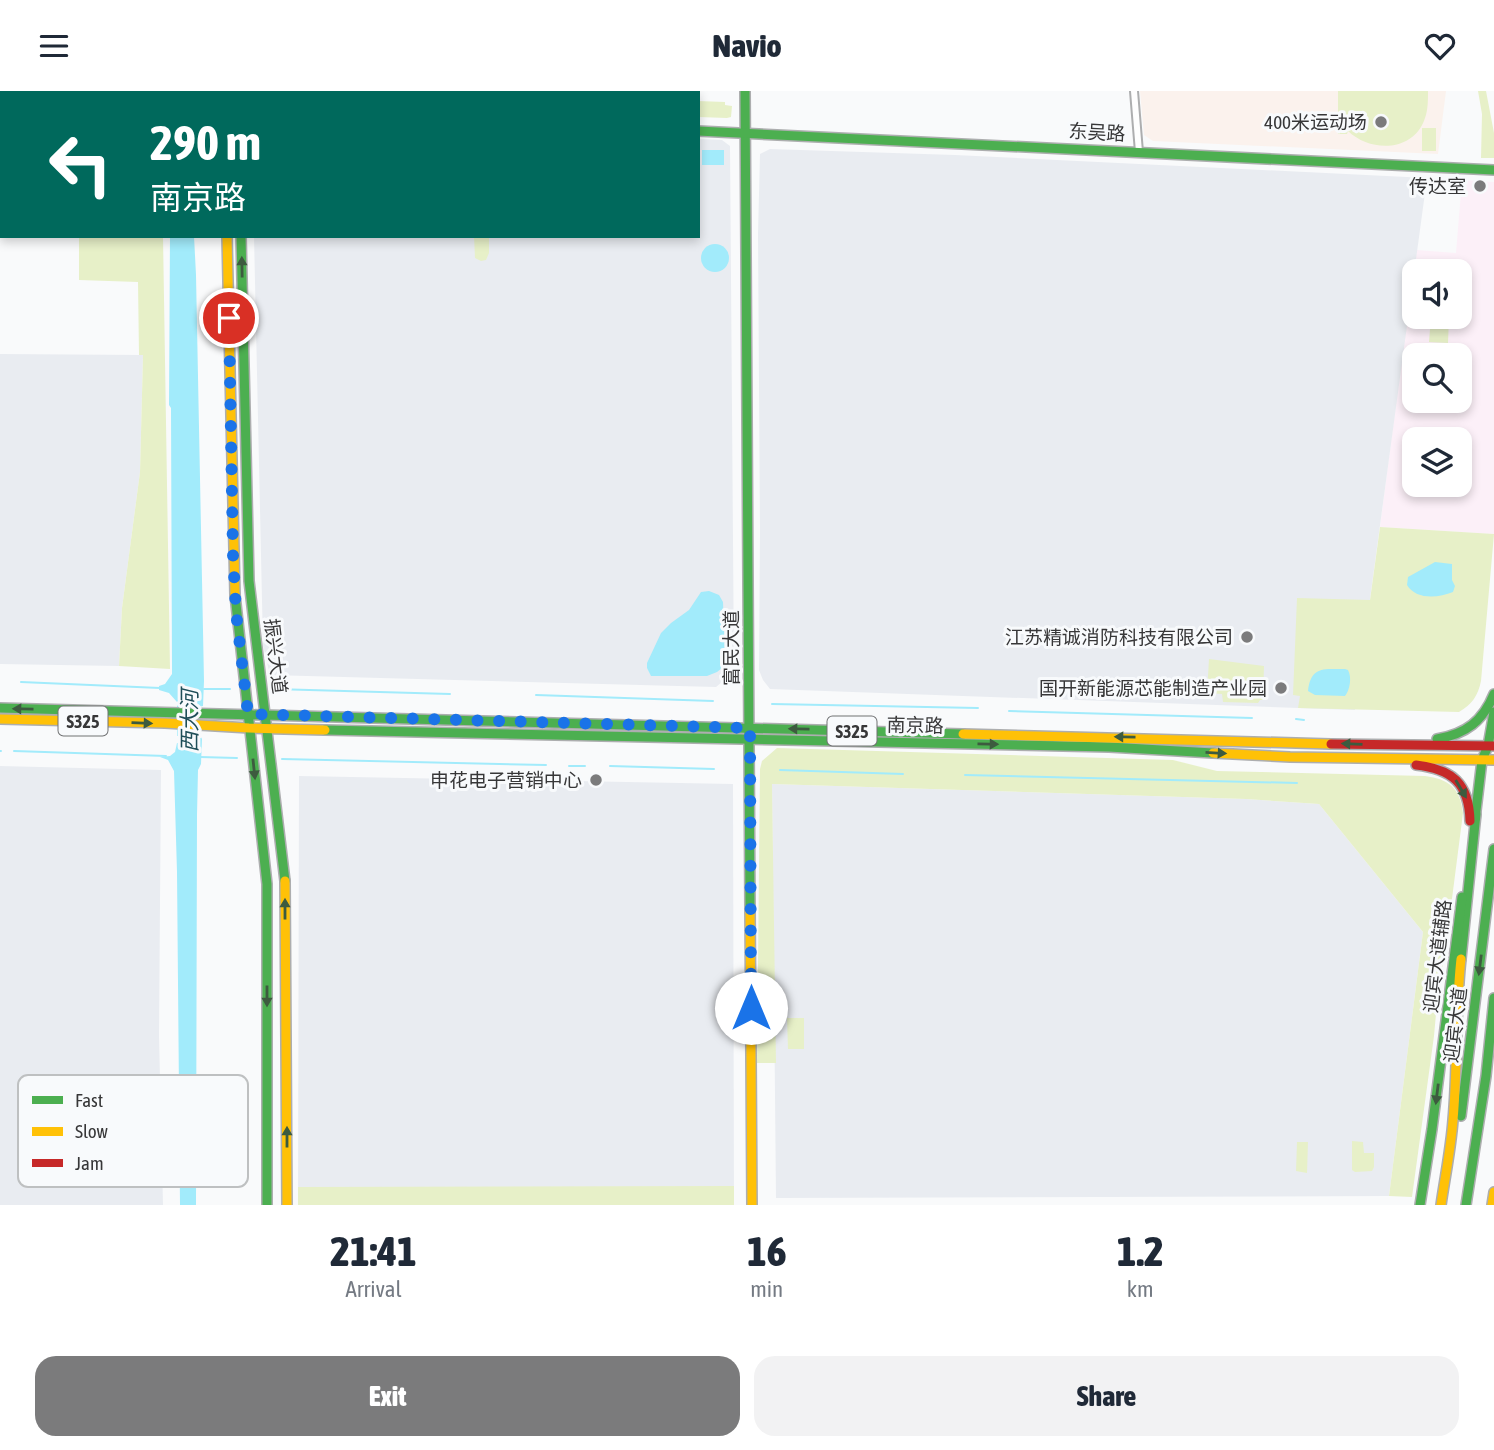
<!DOCTYPE html>
<html lang="en">
<head>
<meta charset="utf-8">
<style>
	:root { --surface:#fff; --page:#f2f2f3; --text:#1f2937; --muted:#747a83; --accent:#7b7b7c }
	body { margin:0; font-family:"Asap Condensed","Noto Sans SC",sans-serif; background:var(--page); color:var(--text); height:100vh; display:flex; flex-direction:column; font-size:26px; white-space:nowrap }
	* { box-sizing:border-box; margin:0 }
	p { font-size:23px; color:var(--muted) }
	.icon { flex:none; width:38px; height:38px; fill:none; stroke:currentColor; stroke-width:2; stroke-linecap:round; stroke-linejoin:round }
	.map { position:relative; height:1114px; overflow:hidden }
	.details { display:flex; flex-direction:column; background:var(--surface); flex:1 }
	.details>* { flex:none }
	.top-card { position:absolute; left:0px; top:0px; width:700px; height:147px; box-shadow:0 4px 10px #0003; background:#00695c; color:#fff; overflow:hidden }
	.buttons { position:absolute; left:1402px; top:168px; display:grid; gap:14px }
	.buttons a { display:grid; place-items:center; width:70px; height:70px; border-radius:14px; background:var(--surface); box-shadow:0 4px 10px #0003; font-size:35px }
	.pin { position:absolute; display:grid; place-items:center; width:60px; height:60px; color:#fff; margin:-30px; border:4px solid #fff; border-radius:50%; box-shadow:0 2px 7px #0007 }
	.me { position:absolute; width:77px; margin:-38px; rotate:0deg; stroke-linejoin:round; filter:drop-shadow(0 0 5px #0008) }
	.turn { display:flex; align-items:center; gap:24px; height:147px; padding:0 35px; font-size:32px }
	.turn .icon { width:91px; height:91px; stroke-width:2.5 }
	.turn b { display:block; font-size:49px; line-height:60px }
	.eta { display:flex; justify-content:space-evenly; align-items:center; height:119px; text-align:center }
	.eta b { font-size:42px; font-weight:800; line-height:49px }
	.cta { display:flex; gap:14px; margin-top:auto; padding:14px 35px }
	.cta a { flex:1; height:80px; border-radius:21px; background:var(--accent); color:#fff; font-size:28px; font-weight:800; line-height:80px; text-align:center }
	.cta a+a { background:var(--page); color:var(--text) }
	header { display:flex; justify-content:space-between; align-items:center; height:91px; padding:0 35px; background:var(--surface); font-size:32px; font-weight:800 }
	.map>svg:first-child { display:block }
	.commercial { fill:#fcf0f8; fill-rule:evenodd }
	.built { fill:#e9ecf1 }
	.education { fill:#fbf2ed }
	.green { fill:#e7f0c8 }
	.water { fill:#a2ebfb }
	.lines { fill:none; stroke-linecap:round; stroke-linejoin:round }
	.stream { stroke:#a2ebfb; stroke-width:2 }
	.street-casing { stroke:#adaeaf; stroke-width:10 }
	.fast-casing { stroke:#adaeaf; stroke-width:12 }
	.slow-casing { stroke:#adaeaf; stroke-width:12 }
	.jam-casing { stroke:#adaeaf; stroke-width:12 }
	.street { stroke:#fefefe; stroke-width:6 }
	.fast { stroke:#4caf50; stroke-width:9 }
	.slow { stroke:#ffc107; stroke-width:9 }
	.jam { stroke:#c62828; stroke-width:9 }
	.oneway { fill:#3d5b3f }
	.route { stroke:#1a73e8; stroke-width:12; stroke-dasharray:0 21.6 }
	.poi-dot { fill:#7b7b7c; stroke:#f8fafc; stroke-width:2.5 }
	.labels { text-anchor:middle; dominant-baseline:central; stroke-width:6; stroke-linejoin:round; paint-order:stroke }
	.shield { fill:#f8fafc; stroke:#717273; stroke-width:2 }
	.shield-label { font-size:18px; font-weight:bold; fill:#373738 }
	.poi-label { font-size:19px; fill:#373738; stroke:#f8fafc; text-anchor:end }
	.street-label { font-size:19px; fill:#373738; stroke:#f8fafc }
	.water-label { font-size:21px; font-style:italic; fill:#1e4d57; stroke:#f8fafc }
	.key { fill:#f8fafc; stroke:#bec0c1; stroke-width:2 }
	.key-label { font-size:19px; fill:#373738 }
</style>
</head>
<body>
<header><svg class="icon" aria-label="menu" viewBox="0 0 24 24"><path d="M4 6h16M4 12h16M4 18h16"/></svg>Navio<svg class="icon" aria-label="heart" viewBox="0 0 24 24"><path d="M12 20l-8-8c-3-5 5-10 8-4 3-6 11-1 8 4z"/></svg></header>
<div class="map">
<svg width="1494" height="1114" viewBox="0 0 1494 1114">
	<rect width="100%" height="100%" fill="#f9fafb"/>
	<path class="commercial" d="M1462 89 1494 91V443L1380 436 1416 159 1456 162ZM1414 180H1460V226H1414ZM1414 264H1460V310H1414ZM1414 348H1460V394H1414Z"/>
	<g class="built">
		<polygon points="698,48 722,49 730,55 734,581 716,596 270,584 263,555 254,145 698,145"/>
		<polygon points="770,58 955,64 1427,87 1355,619 770,598 763,589 759,579 760,440 758,143 760,63"/>
		<polygon points="0,263 143,264 140,381 122,517 119,575 0,573"/>
		<polygon points="0,675 161,679 159,945 163,1114 0,1114"/>
		<polygon points="299,685 733,693 734,1114 298,1114"/>
		<polygon points="772,693 1246,708 1319,713 1423,841 1389,1105 776,1107"/>
	</g>
	<polygon class="education" points="1140,0 1446,0 1438,63 1153,50 1144,44"/>
	<g class="green">
		<rect x="253" y="0" width="235" height="2"/>
		<path d="M1338 0H1428C1428 9 1428 19 1425 27 1414 61 1371 62 1348 40L1347 43H1338Z"/>
		<polygon points="1478,0 1486,0 1494,42 1494,67 1481,67 1482,23"/>
		<polygon points="698,10 725,11 725,14 732,15 731,26 727,27 698,26"/>
		<rect x="1422" y="37" width="14" height="23"/>
		<polygon points="79,145 163,145 170,578 119,575 122,517 140,381 143,264 139,264 138,191 79,189"/>
		<polygon points="474,145 489,145 489,162 486,169 481,170 475,167"/>
		<polygon points="1431,226 1449,226 1448,252 1429,251"/>
		<path d="M1380 436 1494 443 1481 590C1478 605 1472 613 1459 621L1298 617 1300 605 1293 604 1297 507 1370 509Z"/>
		<polygon points="1209,568 1264,575 1263,609 1260,609 1258,612 1223,611 1222,603 1207,602"/>
		<path d="M777 657 1173 669 1217 680 1425 685C1449 688 1460 697 1463 722L1444 870 1439 890 1434 945 1412 1106 1389 1105 1423 841 1319 713 1246 708 772 693 776 972H757L760 678 762 670Z"/>
		<polygon points="787,927 804,927 804,958 788,958"/>
		<polygon points="1352,1050 1363,1051 1364,1062 1374,1062 1374,1076 1372,1080 1355,1081 1352,1079"/>
		<polygon points="1297,1051 1308,1051 1307,1082 1296,1080"/>
		<polygon points="734,1095 734,1114 298,1114 298,1096"/>
	</g>
	<g class="water">
		<rect x="702" y="59" width="22" height="15"/>
		<polygon points="170,145 194,145 196,184 204,590 203,615 198,616 198,641 202,648 201,673 198,679 197,724 196,1114 180,1114 177,781 174,680 168,669 160,666 170,665 175,661 177,652 184,652 193,647 192,645 177,645 177,611 169,602 159,599 159,595 165,593 172,583 171,317 169,314"/>
		<circle cx="715" cy="167" r="14"/>
		<path d="M1435 471 1452 473V489L1455 495 1453 501C1438 507 1416 509 1407 494L1408 486Z"/>
		<polygon points="709,500 719,504 723,511 725,564 722,577 717,581 707,585 651,585 647,577 647,572 661,542 671,532 689,519 701,501"/>
		<path d="M1345 578 1348 579C1352 586 1350 599 1345 605L1315 604 1308 600C1311 575 1323 578 1345 578Z"/>
	</g>
	<g class="lines">
		<g class="stream">
			<polyline points="21,591 160,597"/>
			<polyline points="204,598 230,598"/>
			<polyline points="274,598 450,603"/>
			<polyline points="536,604 713,610"/>
			<polyline points="772,613 978,617"/>
			<polyline points="1009,620 1252,627"/>
			<polyline points="1296,628 1304,629"/>
			<polyline points="0,660 1,660"/>
			<polyline points="14,660 166,665"/>
			<polyline points="200,666 237,667"/>
			<polyline points="282,668 546,674"/>
			<polyline points="569,675 585,675"/>
			<polyline points="610,675 714,678"/>
			<polyline points="780,679 903,683"/>
			<polyline points="965,684 1297,692"/>
		</g>
		<g class="street-casing">
			<polyline id="street" points="1134,0 1139,61"/>
		</g>
		<g class="fast-casing">
			<g id="fast">
				<polyline points="223,0 223,2"/>
				<polyline points="745,0 750,818"/>
				<polyline points="698,40 1494,79"/>
				<polyline points="241,145 249,490 285,790"/>
				<polyline points="235,504 267,793 267,1114"/>
				<polyline points="0,617 963,643"/>
				<polyline points="325,639 1109,656 1213,662"/>
				<path d="M1437 648C1466 643 1483 630 1494 603"/>
				<polyline points="1475,728 1482,669 1488,655 1494,621"/>
				<polyline points="1461,868 1476,723"/>
				<polyline points="1461,1025 1494,758"/>
				<polyline points="1420,1114 1432,1038 1462,806"/>
				<polyline points="1466,1114 1486,985 1494,907"/>
			</g>
		</g>
		<g class="slow-casing">
			<g id="slow">
				<polyline points="239,0 239,2"/>
				<polyline points="227,145 235,504"/>
				<polyline points="0,628 165,632 249,637 325,639"/>
				<polyline points="963,643 1331,653"/>
				<polyline points="1213,662 1290,666 1494,669"/>
				<polyline points="285,790 287,1114"/>
				<polyline points="750,818 752,1114"/>
				<path d="M1441 1114C1445 1086 1451 1057 1453 1029 1458 975 1455 921 1461 868"/>
				<polyline points="1492,1114 1494,1101"/>
			</g>
		</g>
		<g class="jam-casing">
			<g id="jam">
				<polyline points="0,20 2,20"/>
				<polyline points="1331,653 1494,655"/>
				<path d="M1416 674C1452 678 1469 692 1470 730"/>
			</g>
		</g>
		<use href="#street" class="street"/>
		<use href="#fast" class="fast"/>
		<use href="#slow" class="slow"/>
		<use href="#jam" class="jam"/>
	</g>
	<defs><path id="oneway-solid" d="M-6-.8H1V-3.2L6.5 0L1 3.2V.8H-6Z" transform="scale(1.75)"/></defs>
	<g class="oneway">
		<use href="#oneway-solid" transform="translate(242 176) rotate(-91)"/>
		<use href="#oneway-solid" transform="translate(23 618) rotate(-179)"/>
		<use href="#oneway-solid" transform="translate(142 632) rotate(2)"/>
		<use href="#oneway-solid" transform="translate(799 638) rotate(-179)"/>
		<use href="#oneway-solid" transform="translate(1125 646) rotate(-179)"/>
		<use href="#oneway-solid" transform="translate(988 653) rotate(1)"/>
		<use href="#oneway-solid" transform="translate(1352 653) rotate(-178)"/>
		<use href="#oneway-solid" transform="translate(1216 662) rotate(3)"/>
		<use href="#oneway-solid" transform="translate(254 678) rotate(84)"/>
		<use href="#oneway-solid" transform="translate(1461 698) rotate(59)"/>
		<use href="#oneway-solid" transform="translate(285 818) rotate(-90)"/>
		<use href="#oneway-solid" transform="translate(1480 874) rotate(97)"/>
		<use href="#oneway-solid" transform="translate(267 905) rotate(90)"/>
		<use href="#oneway-solid" transform="translate(1437 1003) rotate(97)"/>
		<use href="#oneway-solid" transform="translate(287 1046) rotate(-90)"/>
	</g>
	<g class="lines">
		<polyline class="route" points="229,227 233,464 236,521 248,623 750,637 751,917"/>
	</g>
	<g class="poi-dot">
		<circle cx="1381" cy="31" r="7"/>
		<circle cx="1480" cy="95" r="7"/>
		<circle cx="1247" cy="546" r="7"/>
		<circle cx="1281" cy="597" r="7"/>
		<circle cx="596" cy="689" r="7"/>
	</g>
	<g class="labels">
		<g class="shield">
			<rect x="58.5" y="615.5" width="49" height="29" rx="5"/>
			<rect x="827.5" y="625.5" width="49" height="29" rx="5"/>
		</g>
		<g class="shield-label">
			<text x="83" y="630">S325</text>
			<text x="852" y="640">S325</text>
		</g>
		<g class="poi-label">
			<text x="1367" y="31">400米运动场</text>
			<text x="1466" y="95">传达室</text>
			<text x="1233" y="546">江苏精诚消防科技有限公司</text>
			<text x="1267" y="597">国开新能源芯能制造产业园</text>
			<text x="582" y="689">申花电子营销中心</text>
		</g>
		<g class="street-label">
			<text transform="translate(1097 41) rotate(3)">东吴路</text>
			<text transform="translate(731 557) rotate(-90)">富民大道</text>
			<text transform="translate(276 565) rotate(83)">振兴大道</text>
			<text transform="translate(915 634) rotate(1)">南京路</text>
			<text transform="translate(1437 865) rotate(-83)">迎宾大道辅路</text>
			<text transform="translate(1455 934) rotate(-83)">迎宾大道</text>
		</g>
		<g class="water-label">
			<text transform="translate(189 630) rotate(-90)">西大河</text>
		</g>
	</g>
	<rect x="18" y="984" width="230" height="112" rx="10" class="key"/>
	<rect x="32" y="1005" width="31" height="8" fill="#4caf50"/>
	<rect x="32" y="1036" width="31" height="9" fill="#ffc107"/>
	<rect x="32" y="1068" width="31" height="8" fill="#c62828"/>
	<g class="key-label">
		<text x="75" y="1016">Fast</text>
		<text x="75" y="1047">Slow</text>
		<text x="75" y="1079">Jam</text>
	</g>
</svg>
<div class="buttons">
<a><svg class="icon" aria-label="sound" viewBox="0 0 24 24"><path d="M4 9h4l5-4v14l-5-4H4zM17 9q2 3 0 6"/></svg></a>
<a><svg class="icon" aria-label="search" viewBox="0 0 24 24"><circle cx="10" cy="10" r="6"/><path d="M15 15l6 6"/></svg></a>
<a><svg class="icon" aria-label="layers" viewBox="0 0 24 24"><path d="M12 4l9 5-9 5-9-5zM3 14l9 5 9-5"/></svg></a>
</div>
<div class="pin" style="left:229px;top:227px;background:#d93025"><svg class="icon" aria-label="arrive" viewBox="0 0 24 24"><path d="M6 21V4h12l-3 4 3 4H6"/></svg></div>
<svg class="me" style="left:751px;top:917px" viewBox="-20 -20 40 40"><circle r="19" fill="#fff"/><path d="M0-13L10 11 0 6-10 11z" fill="#1a73e8"/></svg>
<div class="top-card">
<div class="turn"><svg class="icon" aria-label="left" viewBox="0 0 24 24"><path d="M17 20v-9H6M10 6l-5 5 5 5"/></svg><div><b>290 m</b>南京路</div></div>
</div>
</div>
<section class="details">
<div class="eta">
<div><b>21:41</b><p>Arrival</p></div>
<div><b>16</b><p>min</p></div>
<div><b>1.2</b><p>km</p></div>
</div>
<div class="cta"><a>Exit</a><a>Share</a></div>
</section>
</body>
</html>
